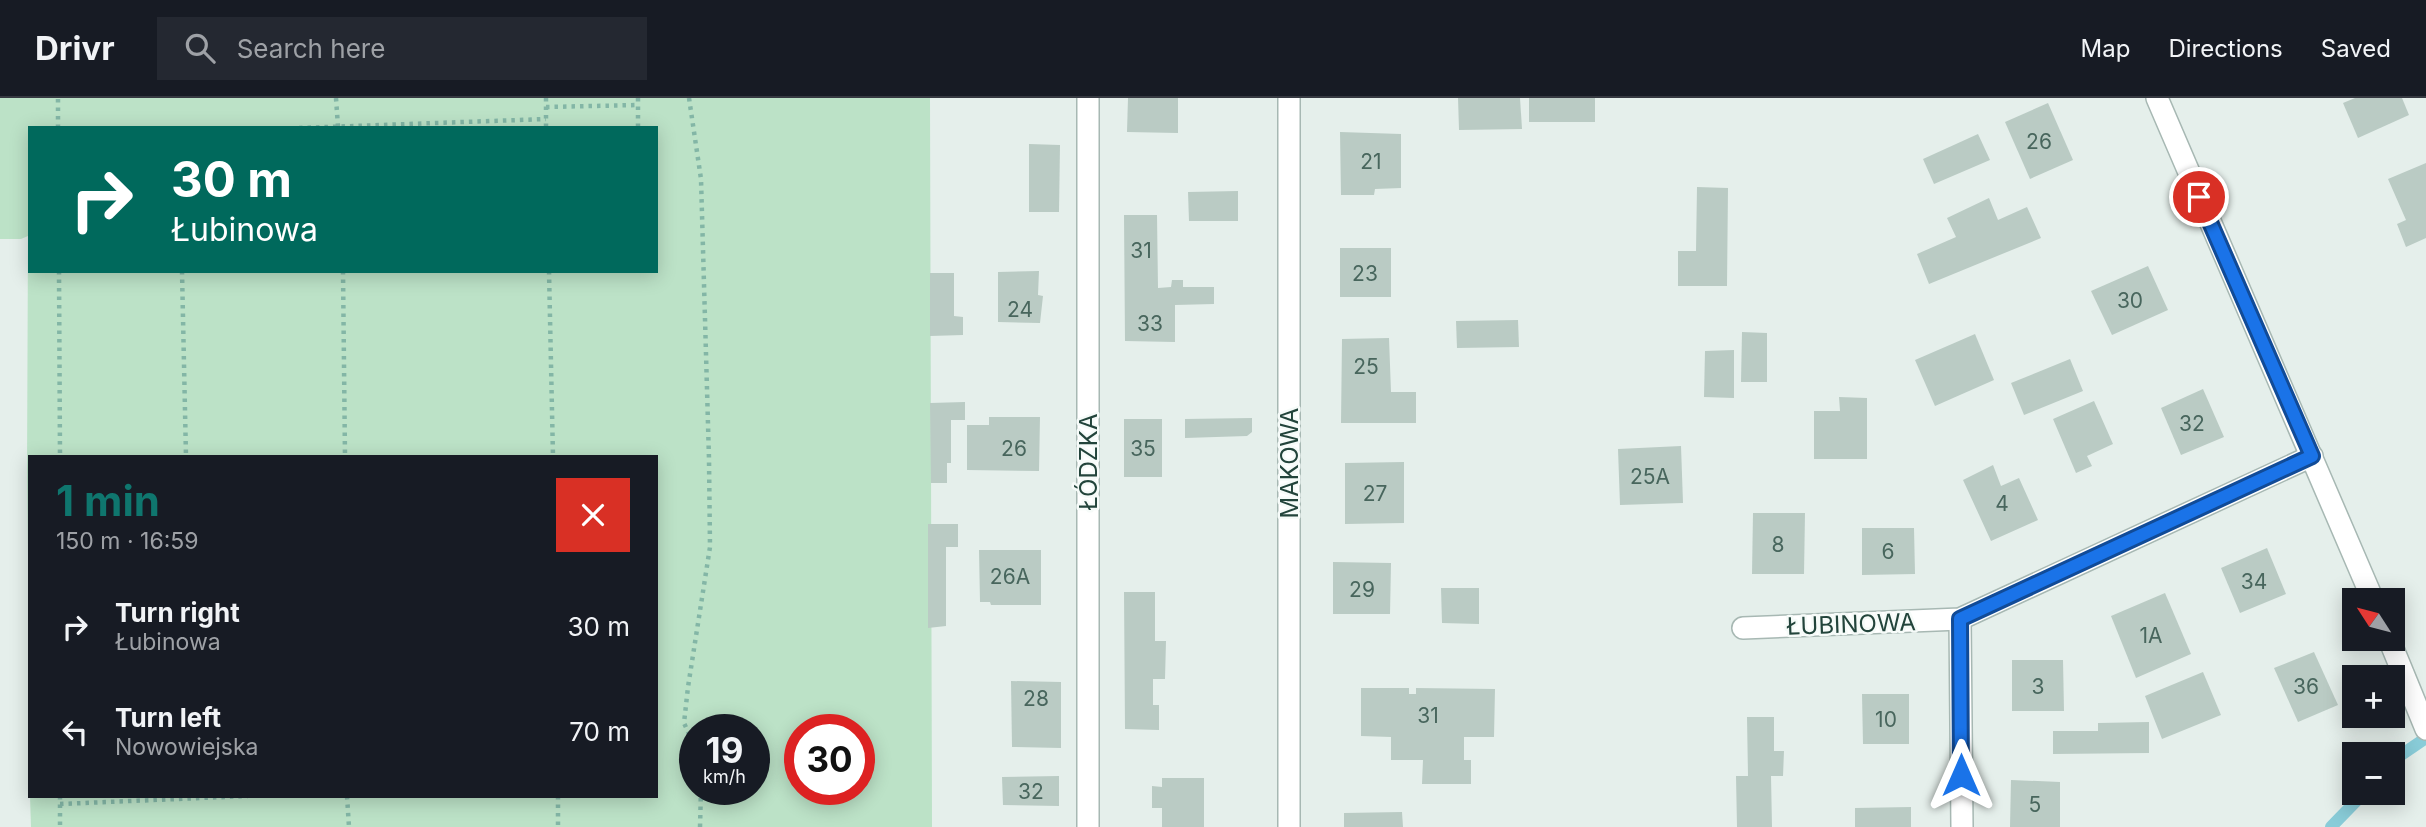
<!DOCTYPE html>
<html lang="en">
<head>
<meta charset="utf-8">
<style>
	:root { --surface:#171b24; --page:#242831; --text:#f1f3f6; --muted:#9ea1a6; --line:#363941; --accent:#0f766e }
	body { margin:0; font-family:Inter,sans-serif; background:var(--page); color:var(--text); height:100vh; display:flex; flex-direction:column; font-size:26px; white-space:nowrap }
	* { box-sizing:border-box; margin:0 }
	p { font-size:23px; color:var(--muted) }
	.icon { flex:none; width:38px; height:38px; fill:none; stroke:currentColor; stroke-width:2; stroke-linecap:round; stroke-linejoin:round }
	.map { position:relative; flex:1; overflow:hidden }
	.drawer { position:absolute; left:28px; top:357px; width:630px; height:343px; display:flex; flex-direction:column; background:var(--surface); border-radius:0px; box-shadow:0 4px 18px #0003 }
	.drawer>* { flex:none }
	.top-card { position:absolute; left:28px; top:28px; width:630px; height:147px; border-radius:0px; box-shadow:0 4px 18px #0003; background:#00695c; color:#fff; overflow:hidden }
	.needle { width:46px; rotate:306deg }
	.buttons { position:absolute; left:2342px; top:490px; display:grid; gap:14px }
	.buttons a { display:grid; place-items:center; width:63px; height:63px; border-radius:0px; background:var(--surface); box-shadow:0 4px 18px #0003; font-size:35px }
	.speed { position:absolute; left:679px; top:616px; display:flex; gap:14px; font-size:35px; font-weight:700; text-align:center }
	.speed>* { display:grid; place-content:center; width:91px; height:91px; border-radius:50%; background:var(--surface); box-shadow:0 4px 18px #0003; line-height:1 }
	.speed small { font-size:18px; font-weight:400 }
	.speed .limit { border:10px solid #d22; background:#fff; color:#111 }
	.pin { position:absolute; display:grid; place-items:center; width:60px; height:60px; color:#fff; margin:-30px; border:4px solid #fff; border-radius:50%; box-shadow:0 2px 7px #0007 }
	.me { position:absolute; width:77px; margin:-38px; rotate:0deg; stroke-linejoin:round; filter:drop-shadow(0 0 5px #0008) }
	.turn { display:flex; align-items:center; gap:24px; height:147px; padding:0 28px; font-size:32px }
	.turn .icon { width:91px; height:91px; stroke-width:2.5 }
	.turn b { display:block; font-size:49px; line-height:60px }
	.round { display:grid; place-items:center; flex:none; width:74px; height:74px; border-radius:0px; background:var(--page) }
	.head { display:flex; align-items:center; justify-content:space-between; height:119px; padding:0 28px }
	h1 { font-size:42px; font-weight:700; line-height:52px; color:var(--accent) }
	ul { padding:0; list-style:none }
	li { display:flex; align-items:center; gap:21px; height:105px; padding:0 28px }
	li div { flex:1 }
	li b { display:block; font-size:26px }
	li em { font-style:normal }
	header { display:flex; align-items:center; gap:42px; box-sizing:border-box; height:98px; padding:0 35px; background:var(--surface); border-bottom:2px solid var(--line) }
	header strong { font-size:33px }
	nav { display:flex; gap:38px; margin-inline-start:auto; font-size:24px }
	.search { width:490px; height:63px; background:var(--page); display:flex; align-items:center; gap:18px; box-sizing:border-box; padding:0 24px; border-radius:0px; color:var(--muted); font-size:26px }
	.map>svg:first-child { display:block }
	.green { fill:#bce2c7; fill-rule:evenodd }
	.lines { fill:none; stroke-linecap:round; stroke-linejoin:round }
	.stream { stroke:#89ccd8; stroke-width:12 }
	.building { fill:#bacbc4 }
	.street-casing { stroke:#a7b8b3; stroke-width:24 }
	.path { stroke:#83b6a6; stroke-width:4.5; stroke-dasharray:3.5 5; stroke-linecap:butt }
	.street { stroke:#fff; stroke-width:21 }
	.route-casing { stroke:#114b97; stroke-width:18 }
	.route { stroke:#1a73e8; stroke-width:12 }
	.labels { text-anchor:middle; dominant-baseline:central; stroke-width:5; stroke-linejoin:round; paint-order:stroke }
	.number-label { font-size:21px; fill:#48665d }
	.street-label { font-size:24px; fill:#22443b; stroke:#f6fbf9 }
</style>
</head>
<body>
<header>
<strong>Drivr</strong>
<div class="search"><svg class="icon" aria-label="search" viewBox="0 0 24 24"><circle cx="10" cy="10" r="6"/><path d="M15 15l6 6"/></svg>Search here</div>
<nav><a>Map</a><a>Directions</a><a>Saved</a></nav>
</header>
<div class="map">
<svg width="2426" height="729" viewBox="0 0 2426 729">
	<rect width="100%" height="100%" fill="#e5efeb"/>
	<path class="green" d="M0 0H930L932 729H31L30 698H656V359H30V632L27 373 28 138 21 141H0ZM30 30H656V173H30ZM695 632H754V691H695ZM800 632H859V691H800Z"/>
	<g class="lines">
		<g class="stream">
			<polyline points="2392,666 2401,657 2426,640"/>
			<polyline points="2331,729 2364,695"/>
		</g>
	</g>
	<g class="building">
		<polygon points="1128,0 1178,0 1178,35 1127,34"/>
		<polygon points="1458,0 1520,0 1522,31 1459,32"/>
		<rect x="1529" y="0" width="66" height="24"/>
		<polygon points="2355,0 2402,0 2409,17 2358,40 2343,5"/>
		<polygon points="2048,5 2073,62 2030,81 2005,24"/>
		<polygon points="1340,34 1401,36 1401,90 1375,91 1374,97 1341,97"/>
		<polygon points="1978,36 1990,62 1934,86 1923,61"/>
		<polygon points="1029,46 1060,47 1059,114 1029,114"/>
		<polygon points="2426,65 2426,140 2406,149 2397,126 2406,122 2388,81"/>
		<polygon points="1697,89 1728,90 1727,188 1678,188 1678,153 1696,153"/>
		<polygon points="1238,93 1238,123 1189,123 1188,94"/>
		<polygon points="1989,100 1998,122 2027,109 2041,140 1929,186 1917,156 1956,139 1947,120"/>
		<polygon points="1124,117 1157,117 1158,190 1171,189 1172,182 1183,182 1183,189 1214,189 1214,206 1175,207 1175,244 1125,243"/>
		<rect x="1340" y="150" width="51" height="49"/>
		<polygon points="2148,168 2168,212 2112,237 2091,193"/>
		<polygon points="1039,173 1038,197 1043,198 1040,225 998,224 998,174"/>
		<polygon points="930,175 954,175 954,218 963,219 963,237 930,238"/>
		<polygon points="1518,222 1519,249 1457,250 1456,223"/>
		<polygon points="1742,234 1767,235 1767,284 1741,284"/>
		<polygon points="1975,236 1994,282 1935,308 1915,262"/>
		<polygon points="1389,240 1391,294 1416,294 1416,325 1341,325 1342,241"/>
		<polygon points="1734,252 1734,300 1704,299 1705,253"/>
		<polygon points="2070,261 2083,293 2024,317 2011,285"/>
		<polygon points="2203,291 2224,339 2181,357 2161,310"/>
		<polygon points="1839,299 1867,300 1867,361 1814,361 1814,313 1840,313"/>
		<polygon points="2094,303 2113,346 2087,358 2092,368 2076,375 2053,321"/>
		<polygon points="965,304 965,322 951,322 951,365 947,365 947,385 931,385 930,305"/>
		<polygon points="989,319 1040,319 1039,373 967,372 967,327 989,327"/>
		<polygon points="1252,320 1252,334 1247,338 1185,340 1185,321"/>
		<rect x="1124" y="321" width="38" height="58"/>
		<polygon points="1681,348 1683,405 1620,407 1618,351"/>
		<polygon points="1404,364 1404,425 1345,426 1345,365"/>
		<polygon points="1993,367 2001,388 2019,380 2038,422 1991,443 1963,382"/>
		<polygon points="1753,415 1805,415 1804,476 1752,476"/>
		<polygon points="928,426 958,426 958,449 946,449 946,528 928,530"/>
		<polygon points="1862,430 1914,430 1915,476 1862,477"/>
		<polygon points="2267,450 2286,496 2240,515 2221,470"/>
		<polygon points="979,452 1041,452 1041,507 991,507 990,504 980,504"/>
		<polygon points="1333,464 1391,465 1390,516 1333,516"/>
		<polygon points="1441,490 1479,490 1479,526 1442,525"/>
		<polygon points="1124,494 1155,494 1155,543 1166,543 1165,581 1153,581 1153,607 1159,607 1159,632 1125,631"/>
		<polygon points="2165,495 2191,556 2136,580 2111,518"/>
		<polygon points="2314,554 2338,607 2298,624 2274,570"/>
		<polygon points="2012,562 2063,562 2064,613 2012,613"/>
		<polygon points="2203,574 2221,617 2162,641 2145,598"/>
		<polygon points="1011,583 1061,584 1061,650 1012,649"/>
		<polygon points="1361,590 1409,590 1409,596 1416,596 1416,590 1495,591 1494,639 1464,639 1464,662 1471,662 1471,686 1422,686 1423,662 1391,662 1391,639 1361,638"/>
		<polygon points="1862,596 1909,596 1909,646 1863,646"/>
		<polygon points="1747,619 1774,619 1774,653 1784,653 1783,678 1771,678 1772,729 1737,729 1736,678 1748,678"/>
		<polygon points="2149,624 2149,655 2053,656 2053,633 2098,633 2098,625"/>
		<polygon points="1059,678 1059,708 1003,707 1002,679"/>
		<polygon points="1162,680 1204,680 1204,729 1162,729 1162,710 1152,710 1152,688 1162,689"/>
		<polygon points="2011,682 2060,684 2060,729 2010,729"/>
		<polygon points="1911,709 1911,729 1855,729 1855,710"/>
		<polygon points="1402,714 1403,729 1344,729 1344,715"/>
	</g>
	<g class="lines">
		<g class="street-casing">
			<g id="street">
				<polyline points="1088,0 1088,729"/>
				<polyline points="2157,0 2373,502"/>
				<polyline points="1960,521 1962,729"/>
				<polyline points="1743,530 1960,521 2312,358"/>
				<polyline points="2389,541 2426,631"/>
				<polyline points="1289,729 1289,0"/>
			</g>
		</g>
		<g class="path">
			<polyline points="336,0 338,29"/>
			<polyline points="546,0 546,30"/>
			<polyline points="638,0 638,30"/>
			<polyline points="689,0 701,81 709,361 710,449 688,589 684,625 695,649"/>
			<polyline points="546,9 638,7"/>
			<polyline points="58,30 58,0"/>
			<polyline points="299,30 546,21"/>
			<polyline points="59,173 60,359"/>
			<polyline points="182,173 186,359"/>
			<polyline points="343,173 345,359"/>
			<polyline points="549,173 553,359"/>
			<polyline points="60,698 60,729"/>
			<polyline points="347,698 349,729"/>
			<polyline points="558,698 558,729"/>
			<polyline points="60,706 248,698"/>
			<polyline points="700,729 701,691"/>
		</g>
		<use href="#street" class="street"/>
	</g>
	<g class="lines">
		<g class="route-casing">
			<polyline id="route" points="1961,677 1960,521 2312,358 2199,99"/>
		</g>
		<use href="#route" class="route"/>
	</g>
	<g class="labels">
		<g class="number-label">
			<text x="2039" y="43">26</text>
			<text x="1371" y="63">21</text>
			<text x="1141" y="152">31</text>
			<text x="1365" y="175">23</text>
			<text x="2130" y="202">30</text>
			<text x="1020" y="211">24</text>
			<text x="1150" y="225">33</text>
			<text x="1366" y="268">25</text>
			<text x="2192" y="325">32</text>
			<text x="1014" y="350">26</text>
			<text x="1143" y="350">35</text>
			<text x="1650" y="378">25A</text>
			<text x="1375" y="395">27</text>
			<text x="2002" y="405">4</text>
			<text x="1778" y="446">8</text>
			<text x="1888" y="453">6</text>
			<text x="1010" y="478">26A</text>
			<text x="2254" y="483">34</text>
			<text x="1362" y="491">29</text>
			<text x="2151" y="537">1A</text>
			<text x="2038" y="588">3</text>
			<text x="2306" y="588">36</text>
			<text x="1036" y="600">28</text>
			<text x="1428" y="617">31</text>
			<text x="1886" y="621">10</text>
			<text x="1031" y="693">32</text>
			<text x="2035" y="706">5</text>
		</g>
		<g class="street-label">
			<text transform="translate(1088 364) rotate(-90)">ŁÓDZKA</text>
			<text transform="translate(1289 365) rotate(-90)">MAKOWA</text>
			<text transform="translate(1851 526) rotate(-2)">ŁUBINOWA</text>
		</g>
	</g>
</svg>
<div class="buttons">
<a><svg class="needle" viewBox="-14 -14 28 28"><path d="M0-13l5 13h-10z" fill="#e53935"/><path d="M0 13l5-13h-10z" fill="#9ea1a6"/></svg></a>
<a>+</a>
<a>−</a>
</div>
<div class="speed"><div>19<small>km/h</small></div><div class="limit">30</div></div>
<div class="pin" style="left:2199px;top:99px;background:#d93025"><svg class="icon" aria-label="arrive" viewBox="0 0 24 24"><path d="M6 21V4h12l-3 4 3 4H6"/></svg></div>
<svg class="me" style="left:1961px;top:677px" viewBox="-20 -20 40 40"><path d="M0-17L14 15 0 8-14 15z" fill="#1a73e8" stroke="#fff" stroke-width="4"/></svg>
<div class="top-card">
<div class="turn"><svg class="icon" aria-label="right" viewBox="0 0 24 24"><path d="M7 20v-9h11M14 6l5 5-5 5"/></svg><div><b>30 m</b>Łubinowa</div></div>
</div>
<section class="drawer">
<div class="head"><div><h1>1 min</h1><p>150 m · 16:59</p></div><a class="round" style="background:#d93025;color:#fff"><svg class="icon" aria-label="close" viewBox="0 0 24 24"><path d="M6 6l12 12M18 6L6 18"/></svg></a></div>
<ul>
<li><svg class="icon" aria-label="right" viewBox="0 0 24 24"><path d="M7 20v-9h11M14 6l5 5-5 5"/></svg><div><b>Turn right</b><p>Łubinowa</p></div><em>30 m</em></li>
<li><svg class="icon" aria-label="left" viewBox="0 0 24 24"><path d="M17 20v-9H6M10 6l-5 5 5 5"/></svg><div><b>Turn left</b><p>Nowowiejska</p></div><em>70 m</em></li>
</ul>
</section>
</div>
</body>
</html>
